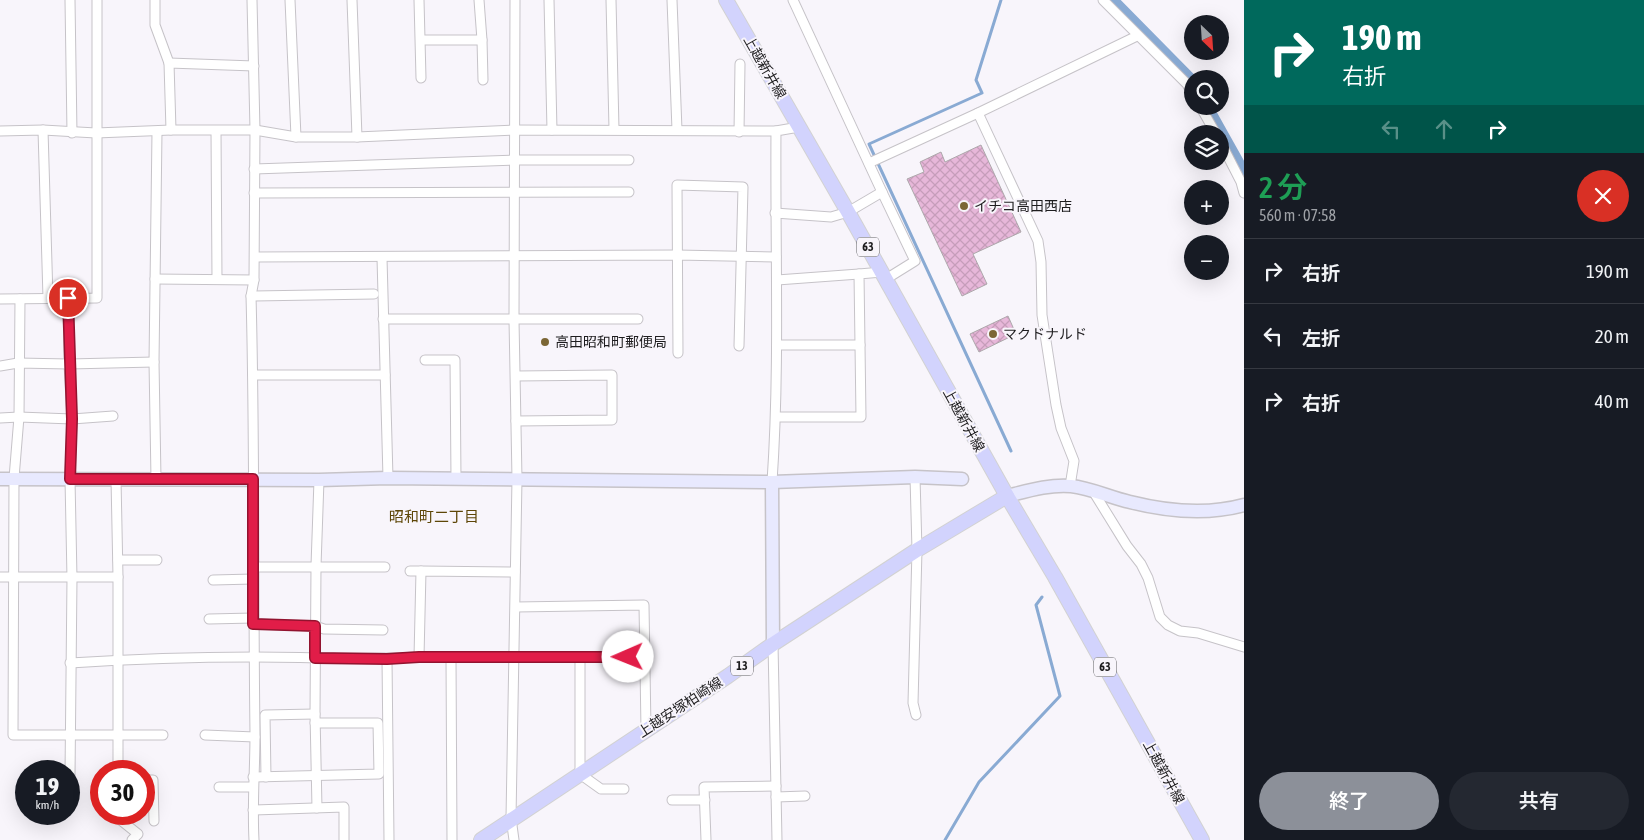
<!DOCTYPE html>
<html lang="ja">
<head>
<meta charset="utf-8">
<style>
	:root { --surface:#171b24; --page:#242831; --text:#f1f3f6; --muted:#9ea1a6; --line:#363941; --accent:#8c9099 }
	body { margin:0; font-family:"Asap Condensed","Noto Sans JP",sans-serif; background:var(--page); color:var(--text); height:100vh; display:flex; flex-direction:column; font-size:19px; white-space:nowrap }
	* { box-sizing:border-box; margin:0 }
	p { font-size:16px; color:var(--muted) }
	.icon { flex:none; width:28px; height:28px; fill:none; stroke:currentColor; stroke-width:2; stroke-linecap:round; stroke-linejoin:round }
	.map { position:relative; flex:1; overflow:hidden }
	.details { display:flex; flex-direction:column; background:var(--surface); width:400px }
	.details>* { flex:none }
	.hud { background:#00695c; color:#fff; overflow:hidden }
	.needle { width:32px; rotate:155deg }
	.buttons { position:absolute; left:1184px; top:15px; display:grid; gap:10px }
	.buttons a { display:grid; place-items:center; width:45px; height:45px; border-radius:50%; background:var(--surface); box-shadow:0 5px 20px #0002; font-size:25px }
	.speed { position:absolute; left:15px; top:760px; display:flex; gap:10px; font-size:25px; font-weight:700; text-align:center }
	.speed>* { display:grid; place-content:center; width:65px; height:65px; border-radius:50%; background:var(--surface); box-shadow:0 5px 20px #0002; line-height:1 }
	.speed small { font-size:12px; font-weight:400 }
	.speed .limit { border:8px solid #d22; background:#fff; color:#111 }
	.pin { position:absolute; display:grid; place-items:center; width:42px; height:42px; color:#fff; margin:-21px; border:2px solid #fff; border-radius:50%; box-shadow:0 1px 5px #0007 }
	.me { position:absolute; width:55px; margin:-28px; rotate:269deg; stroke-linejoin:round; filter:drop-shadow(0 0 4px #0008) }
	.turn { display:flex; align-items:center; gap:18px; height:105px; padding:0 15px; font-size:22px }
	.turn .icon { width:65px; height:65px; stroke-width:2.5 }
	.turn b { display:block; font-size:35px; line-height:42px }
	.lanes { display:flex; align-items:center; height:48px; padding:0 15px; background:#0003; justify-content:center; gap:25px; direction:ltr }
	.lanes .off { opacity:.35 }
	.round { display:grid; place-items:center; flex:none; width:52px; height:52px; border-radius:26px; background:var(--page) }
	.overview { display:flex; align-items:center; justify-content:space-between; height:85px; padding:0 15px }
	h1 { font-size:30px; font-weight:600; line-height:38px; color:#1e9e55 }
	.button { display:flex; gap:10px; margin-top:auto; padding:10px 15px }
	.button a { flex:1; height:58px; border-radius:30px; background:var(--accent); color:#fff; font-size:20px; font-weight:600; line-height:58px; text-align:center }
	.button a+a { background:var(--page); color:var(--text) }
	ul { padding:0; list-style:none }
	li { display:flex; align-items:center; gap:15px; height:65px; padding:0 15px; border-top:1px solid var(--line) }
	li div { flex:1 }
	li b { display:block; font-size:19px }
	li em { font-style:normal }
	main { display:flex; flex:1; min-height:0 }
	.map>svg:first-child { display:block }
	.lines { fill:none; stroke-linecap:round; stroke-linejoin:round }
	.stream { stroke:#89aad3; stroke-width:3 }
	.canal { stroke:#89aad3; stroke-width:11 }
	.building { fill:url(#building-cross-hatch); stroke:#ada8ab }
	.street-casing { stroke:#c6c3c8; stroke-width:11 }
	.secondary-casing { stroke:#c6c3c8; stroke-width:15 }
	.primary-casing { stroke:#d2d2d2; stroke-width:16 }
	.street { stroke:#fff; stroke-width:9 }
	.secondary { stroke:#e8e9fe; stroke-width:12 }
	.primary { stroke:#d2d3fd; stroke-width:14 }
	.route-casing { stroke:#92132f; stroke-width:12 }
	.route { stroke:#e11d48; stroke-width:9 }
	.poi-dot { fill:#7b6635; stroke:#f8f5fb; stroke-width:2 }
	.labels { text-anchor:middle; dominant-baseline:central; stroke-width:4; stroke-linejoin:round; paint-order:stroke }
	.shield { fill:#f8f5fb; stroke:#5f5e61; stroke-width:1 }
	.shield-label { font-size:12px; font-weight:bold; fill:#1e1d1f }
	.street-label { font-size:14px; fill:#1e1d1f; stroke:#f8f5fb }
	.poi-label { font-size:14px; fill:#1e1d1f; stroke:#f8f5fb; text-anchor:start }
	.neighbourhood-label { font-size:15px; fill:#5d4607; stroke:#f8f5fb }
</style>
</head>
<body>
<main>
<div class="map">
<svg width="1244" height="840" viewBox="0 0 1244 840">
	<defs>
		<pattern id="building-cross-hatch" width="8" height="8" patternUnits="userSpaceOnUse" patternTransform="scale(1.25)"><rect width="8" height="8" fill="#e7b7d9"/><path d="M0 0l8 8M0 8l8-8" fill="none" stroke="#c69dba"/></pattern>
	</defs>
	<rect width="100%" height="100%" fill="#f8f5fb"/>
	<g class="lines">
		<g class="stream">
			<polyline points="1001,0 976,80 982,93 869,144 1011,451"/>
			<polyline points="945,840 979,782 1060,696 1036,605 1042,597"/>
		</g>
		<g class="canal">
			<polyline points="1113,0 1192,80"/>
			<polyline points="1207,106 1244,172"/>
		</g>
	</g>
	<g class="building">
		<polygon points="981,145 1021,232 973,254 987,284 962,296 907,179 924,172 920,162 941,152 945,162"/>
		<polygon points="1008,316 1016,334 979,352 970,334"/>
	</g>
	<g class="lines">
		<g class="street-casing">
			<g id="street">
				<polyline points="70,0 72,133"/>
				<polyline points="155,0 155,25 169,63"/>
				<path d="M252 0 255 130 254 280 251 296C255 442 253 588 255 734 255 770 252 805 254 840"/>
				<polyline points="290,0 296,137"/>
				<polyline points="419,0 421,78"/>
				<polyline points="479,0 482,40 483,80"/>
				<polyline points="549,0 552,130"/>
				<polyline points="611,0 614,129"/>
				<polyline points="672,0 677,130"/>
				<polyline points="1103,0 1187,84 1192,93"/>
				<polyline points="421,40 482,40"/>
				<polyline points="1200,106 1216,134"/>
				<polyline points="978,113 1038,241 1041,262 1042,315 1056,405 1061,428 1074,461 1070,486"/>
				<polyline points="43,130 48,298"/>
				<polyline points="171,130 169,63 254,66"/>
				<polyline points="0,131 43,130 96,133 171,130 255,130 296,137 357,137 352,0"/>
				<polyline points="216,131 217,279"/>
				<polyline points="739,132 740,64"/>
				<polyline points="357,137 515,130 776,131"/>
				<polyline points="1220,141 1241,182 1244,193"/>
				<polyline points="869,163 978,113 1137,36"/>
				<polyline points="254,169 514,160 629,160"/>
				<polyline points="882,192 915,261 886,279"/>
				<polyline points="254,193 629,192"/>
				<polyline points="775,213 831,217 848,212 882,192 793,0"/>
				<polyline points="255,257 677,255 776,257"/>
				<polyline points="382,258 388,478"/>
				<polyline points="155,279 254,280"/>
				<polyline points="777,280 859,274"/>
				<polyline points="251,296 374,294"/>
				<polyline points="68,298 69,364 72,419 70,479 72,578 70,776"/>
				<polyline points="0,299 97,298 97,0"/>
				<polyline points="20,299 19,417 14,478 13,735 163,735"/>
				<polyline points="383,319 638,319"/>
				<polyline points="777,345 860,345"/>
				<polyline points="678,353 677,185 743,187 739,346"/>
				<polyline points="425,360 455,360 456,479"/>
				<polyline points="0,366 18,363 69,364 154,362"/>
				<polyline points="253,375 385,375"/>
				<polyline points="516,376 612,375 612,420 516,421"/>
				<polyline points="776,417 861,417 859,274 882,272"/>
				<polyline points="0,418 19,417 72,419 113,416"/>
				<polyline points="915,477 917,550 913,703 916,715"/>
				<polyline points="116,479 118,577 118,771"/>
				<polyline points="156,479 154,362 157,132"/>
				<path d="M772 482C780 365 775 248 776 131L799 127"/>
				<polyline points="1093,491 1127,546 1141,564 1148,578 1160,617 1168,625 1180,631 1198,633 1244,647"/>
				<polyline points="118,560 157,560"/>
				<polyline points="253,567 385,567"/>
				<polyline points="410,571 421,571"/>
				<polyline points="0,577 118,577"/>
				<polyline points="213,580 253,579"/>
				<polyline points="516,607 644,605 646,730"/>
				<polyline points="209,619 253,618"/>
				<polyline points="253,624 315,626 324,629 383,630"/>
				<polyline points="773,644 777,840"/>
				<polyline points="419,657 421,571 515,572"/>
				<polyline points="451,658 452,840"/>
				<polyline points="580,658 580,774 601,789 624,789"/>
				<polyline points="387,659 389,840"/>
				<path d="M70 663C132 659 193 657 254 657 309 657 364 660 419 657H644"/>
				<polyline points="205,735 255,737"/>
				<polyline points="253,777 379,774 378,723 315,723"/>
				<polyline points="266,777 265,715 315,714"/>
				<polyline points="144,780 153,780 154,821"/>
				<polyline points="219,787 253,787"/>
				<polyline points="776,797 805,796"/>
				<polyline points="672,800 705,800"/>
				<polyline points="317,808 315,714 316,566 319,480"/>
				<polyline points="253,810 344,807 344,840"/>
				<polyline points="118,814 118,818 138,834 132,840"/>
				<polyline points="514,840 511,818 517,479 514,320 515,0"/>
				<polyline points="706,840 704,787 776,786"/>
			</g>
		</g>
		<g class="secondary-casing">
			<g id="secondary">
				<polyline points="0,479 319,480 388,478 772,482 915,477 962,479"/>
				<polyline points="772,482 773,644"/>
				<path d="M1007 496C1027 491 1050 484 1071 486 1091 488 1111 498 1130 502 1166 511 1208 515 1244 505"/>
			</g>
		</g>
		<g class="primary-casing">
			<g id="primary">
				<polyline points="726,0 848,212 1007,496 1055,577 1202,840"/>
				<polyline points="481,840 728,676 773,644 917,550 1007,496"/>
			</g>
		</g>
		<use href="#street" class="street"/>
		<use href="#secondary" class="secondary"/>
		<use href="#primary" class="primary"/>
	</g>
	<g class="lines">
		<g class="route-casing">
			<polyline id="route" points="68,298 72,419 70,479 253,479 253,624 315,626 315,658 387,659 419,657 628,657"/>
		</g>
		<use href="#route" class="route"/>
	</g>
	<g class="poi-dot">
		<circle cx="964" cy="206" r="5"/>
		<circle cx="993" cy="334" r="5"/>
		<circle cx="545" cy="342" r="5"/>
	</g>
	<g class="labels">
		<g class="shield">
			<rect x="857" y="237.5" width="22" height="19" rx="4"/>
			<rect x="731" y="656.5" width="22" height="19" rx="4"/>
			<rect x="1094" y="657.5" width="22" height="19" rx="4"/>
		</g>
		<g class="shield-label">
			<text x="868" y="247">63</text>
			<text x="742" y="666">13</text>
			<text x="1105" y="667">63</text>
		</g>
		<g class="street-label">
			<text transform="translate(765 67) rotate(60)">上越新井線</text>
			<text transform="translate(964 420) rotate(61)">上越新井線</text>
			<text transform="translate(680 707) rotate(-33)">上越安塚柏崎線</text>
			<text transform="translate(1164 772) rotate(61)">上越新井線</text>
		</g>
		<g class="poi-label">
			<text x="974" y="206">イチコ高田西店</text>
			<text x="1003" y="334">マクドナルド</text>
			<text x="555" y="342">高田昭和町郵便局</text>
		</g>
		<g class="neighbourhood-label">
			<text x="434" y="516">昭和町二丁目</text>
		</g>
	</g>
</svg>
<div class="buttons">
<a><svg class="needle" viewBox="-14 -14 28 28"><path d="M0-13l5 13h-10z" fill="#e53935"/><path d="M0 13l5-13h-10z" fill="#9ea1a6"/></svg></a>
<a><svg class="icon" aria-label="search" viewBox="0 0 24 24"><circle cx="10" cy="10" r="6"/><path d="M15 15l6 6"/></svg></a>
<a><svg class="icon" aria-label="layers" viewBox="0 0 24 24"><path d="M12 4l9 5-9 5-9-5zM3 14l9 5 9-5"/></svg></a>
<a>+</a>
<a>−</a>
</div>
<div class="speed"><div>19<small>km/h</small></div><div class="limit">30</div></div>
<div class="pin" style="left:68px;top:298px;background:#d93025"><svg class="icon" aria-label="arrive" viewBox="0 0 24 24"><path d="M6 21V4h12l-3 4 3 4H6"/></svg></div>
<svg class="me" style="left:628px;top:657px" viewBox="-20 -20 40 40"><circle r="19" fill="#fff"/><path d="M0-13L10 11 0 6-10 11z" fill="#e11d48"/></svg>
</div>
<section class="details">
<div class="hud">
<div class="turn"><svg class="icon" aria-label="right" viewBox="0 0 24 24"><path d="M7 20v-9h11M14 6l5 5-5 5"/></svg><div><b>190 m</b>右折</div></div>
<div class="lanes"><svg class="icon off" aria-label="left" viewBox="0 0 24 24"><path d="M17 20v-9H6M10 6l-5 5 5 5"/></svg><svg class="icon off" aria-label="ahead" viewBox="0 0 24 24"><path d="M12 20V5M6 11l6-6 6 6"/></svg><svg class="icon" aria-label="right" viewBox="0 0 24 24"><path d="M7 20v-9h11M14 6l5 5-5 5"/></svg></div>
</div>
<div class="overview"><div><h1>2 分</h1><p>560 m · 07:58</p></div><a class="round" style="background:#d93025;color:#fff"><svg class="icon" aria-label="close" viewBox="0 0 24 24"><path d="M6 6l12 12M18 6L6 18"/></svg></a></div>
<ul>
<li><svg class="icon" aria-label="right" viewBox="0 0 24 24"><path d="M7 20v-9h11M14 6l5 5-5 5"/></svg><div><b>右折</b></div><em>190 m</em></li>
<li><svg class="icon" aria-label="left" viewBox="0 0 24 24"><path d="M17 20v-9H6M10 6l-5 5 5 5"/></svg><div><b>左折</b></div><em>20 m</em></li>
<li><svg class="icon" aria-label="right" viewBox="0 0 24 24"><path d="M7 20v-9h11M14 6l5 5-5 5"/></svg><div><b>右折</b></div><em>40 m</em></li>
</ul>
<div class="button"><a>終了</a><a>共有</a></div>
</section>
</main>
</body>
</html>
